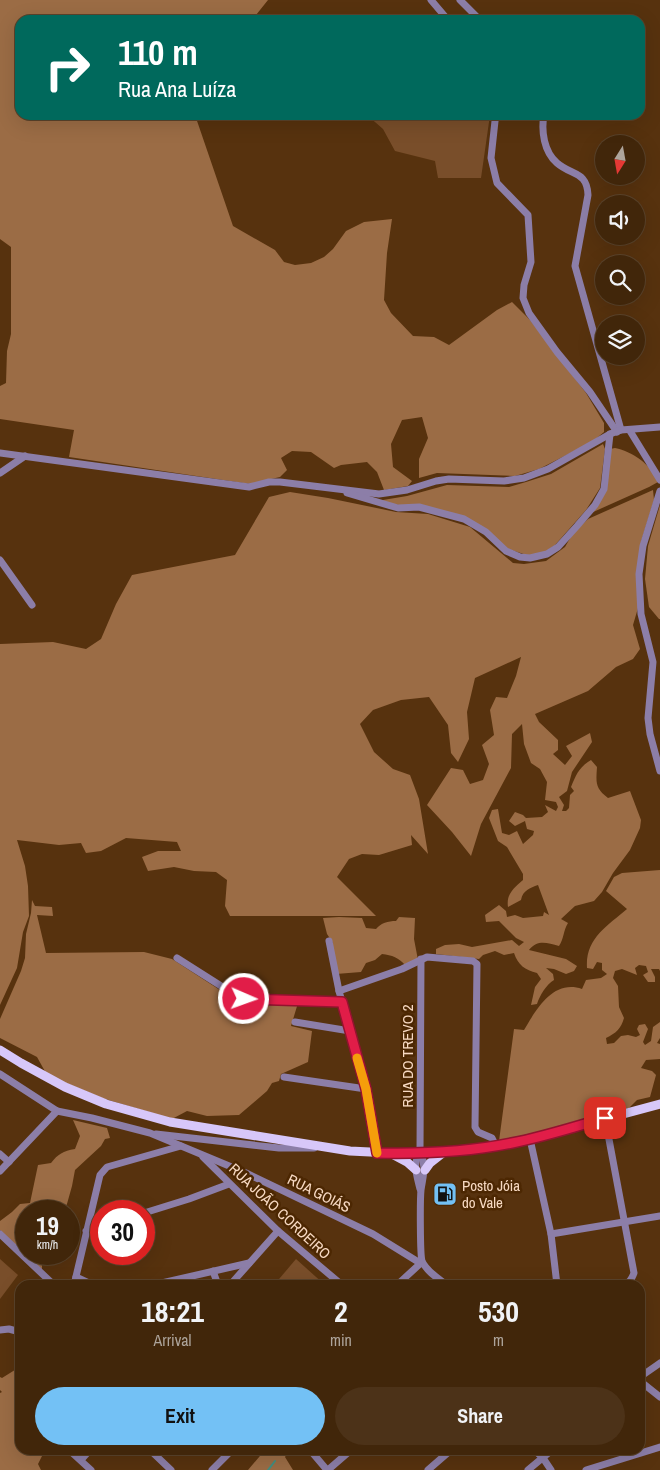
<!DOCTYPE html>
<html lang="en">
<head>
<meta charset="utf-8">
<style>
	:root { --surface:#41260a; --page:#4c3218; --text:#f1f3f6; --muted:#aea59c; --line:#5a432b; --accent:#73c1f5 }
	body { margin:0; font-family:"Archivo Narrow",sans-serif; background:var(--page); color:var(--text); height:100vh; display:flex; flex-direction:column; font-size:19px; white-space:nowrap }
	* { box-sizing:border-box; margin:0 }
	p { font-size:16px; color:var(--muted) }
	.icon { flex:none; width:28px; height:28px; fill:none; stroke:currentColor; stroke-width:2; stroke-linecap:round; stroke-linejoin:round }
	.map { position:relative; flex:1; overflow:hidden }
	.side { position:absolute; left:15px; top:1280px; width:630px; height:175px; display:flex; flex-direction:column; background:var(--surface); border-radius:15px; box-shadow:0 5px 20px #0002,0 0 0 1px var(--line) }
	.side>* { flex:none }
	.banner { position:absolute; left:15px; top:15px; width:630px; height:105px; border-radius:15px; box-shadow:0 5px 20px #0002,0 0 0 1px var(--line); background:#00695c; color:#fff; overflow:hidden }
	.needle { width:32px; rotate:191deg }
	.tools { position:absolute; left:595px; top:135px; display:grid; gap:10px }
	.tools a { display:grid; place-items:center; width:50px; height:50px; border-radius:50%; background:var(--surface); box-shadow:0 5px 20px #0002,0 0 0 1px var(--line); font-size:25px }
	.speed { position:absolute; left:15px; top:1200px; display:flex; gap:10px; font-size:25px; font-weight:700; text-align:center }
	.speed>* { display:grid; place-content:center; width:65px; height:65px; border-radius:50%; background:var(--surface); box-shadow:0 5px 20px #0002,0 0 0 1px var(--line); line-height:1 }
	.speed small { font-size:12px; font-weight:400 }
	.speed .limit { border:8px solid #d22; background:#fff; color:#111 }
	.pin { position:absolute; display:grid; place-items:center; width:42px; height:42px; color:#fff; margin:-21px; border-radius:10px; box-shadow:0 2px 8px #0006 }
	.me { position:absolute; width:55px; margin:-28px; rotate:92deg; stroke-linejoin:round; filter:drop-shadow(0 0 4px #0008) }
	.turn { display:flex; align-items:center; gap:18px; height:105px; padding:0 20px; font-size:22px }
	.turn .icon { width:65px; height:65px; stroke-width:2.5 }
	.turn b { display:block; font-size:35px; line-height:42px }
	.eta { display:flex; justify-content:space-evenly; align-items:center; height:85px; text-align:center }
	.eta b { font-size:30px; font-weight:700; line-height:35px }
	.action { display:flex; gap:10px; margin-top:auto; padding:10px 20px }
	.action a { flex:1; height:58px; border-radius:30px; background:var(--accent); color:#111; font-size:20px; font-weight:700; line-height:58px; text-align:center }
	.action a+a { background:var(--page); color:var(--text) }
	.map>svg:first-child { display:block }
	.green { fill:#794e2a }
	.forest { fill:#9b6c45 }
	.lines { fill:none; stroke-linecap:round; stroke-linejoin:round }
	.stream { stroke:#418f81; stroke-width:2 }
	.minor { stroke:#8c7ea8; stroke-width:7 }
	.major { stroke:#d7c7f9; stroke-width:9 }
	.route-casing { stroke:#92132f; stroke-width:12 }
	.route { stroke:#e11d48; stroke-width:9 }
	.slow { stroke:#f59e0b; stroke-width:9 }
	.labels { text-anchor:middle; dominant-baseline:central; stroke-width:5; stroke-linejoin:round; paint-order:stroke }
	.street-label { font-size:15px; fill:#f7d9c2; stroke:#4c2702 }
	.poi-label { font-size:15px; fill:#f7d9c2; stroke:#4c2702; text-anchor:start }
</style>
</head>
<body>
<div class="map">
<svg width="660" height="1470" viewBox="0 0 660 1470">
	<rect width="100%" height="100%" fill="#57320e"/>
	<g class="green">
		<polygon points="367,115 490,115 481,178 438,178 435,161 395,151 383,129"/>
		<polygon points="0,1259 18,1275 0,1299"/>
		<polygon points="296,1259 325,1285 274,1285"/>
	</g>
	<g class="forest">
		<polygon points="0,0 268,0 252,20 20,20 20,115 195,115 233,226 275,250 284,262 295,265 311,263 324,257 333,249 346,231 364,222 392,219 387,253 384,300 391,313 413,336 434,337 449,345 497,310 512,302 530,320 586,393 604,423 604,432 592,442 539,469 515,476 437,473 419,478 419,459 428,438 422,417 402,420 391,444 393,467 412,481 408,486 384,490 377,472 367,462 341,465 334,468 311,452 292,451 281,458 287,470 280,477 250,484 69,457 74,430 0,419 0,386 6,383 7,351 11,334 11,247 0,239"/>
		<polygon points="603,444 605,449 600,488 586,510 555,545 545,552 530,556 508,549 464,517 377,501 407,496 447,485 509,487 526,482 551,474"/>
		<path d="M615 448C633 452 651 464 658 482L649 487 591 513 601 499 610 449Z"/>
		<path d="M653 490 654 500 641 542 638 608 633 625 640 649 633 659 616 667 588 691 535 714 539 722 558 740V750L553 754 565 765 572 756 566 746 590 733 592 742 572 772 567 791 559 797 564 805 562 811H566L569 808 570 795 574 791 571 787C576 775 579 767 591 760L597 767C596 783 595 788 608 798L630 791 641 820 640 828 630 850 613 873 602 892 594 901 575 906 561 919 568 923C563 931 564 939 559 946 547 943 538 939 529 950L566 959 577 966 574 971 566 974 554 969 546 968 553 974 554 980C546 985 540 995 537 1004L531 1005 535 987 541 979 537 973C525 970 518 965 514 953L504 955 495 951 483 955 479 959 436 954V949L445 945 459 944 472 947 512 940 519 946 524 942 516 938 499 921 486 922 485 915 499 905 506 911 507 917 515 915 523 918 543 916 544 912 549 915 538 885C530 888 523 890 521 900L508 907C506 894 514 888 523 880V874L507 847 498 841 489 818 492 810 498 809 502 833 509 835 517 831 523 844 533 835 534 831 527 829 525 821 515 826 509 821 515 812 523 815 526 818 542 817 548 812 545 805 556 811 558 807 556 802 545 800 547 782 540 769 531 763 524 744 522 724 512 734 511 768 481 824 471 856 452 832 427 805 451 768 463 770 470 784 483 780 489 764 482 745 494 735 490 710 496 697 507 698 516 676 521 657 475 678 467 712 469 739 458 762 451 753 448 725 429 697 401 700 373 710 360 724 374 752 393 769 410 775 419 799 428 854 411 835 412 845 379 855 362 854 349 859 337 877 376 916H230L225 906 227 880 216 872 194 871 174 867 148 871 142 857 158 851H181L177 842 126 838 101 851 86 853 81 843 59 845 17 840 25 866 28 886 29 916 23 932 17 968 0 1005V644L53 642 86 649 101 639 116 604 132 575 235 555 269 497 290 492 328 498 396 512 428 514 470 527 513 563 524 564 546 561 565 547 573 533 588 519Z"/>
		<polygon points="660,505 660,619 659,619 649,607 645,579 648,546"/>
		<path d="M660 870V971L659 969H651L655 977V982H648L643 975 648 972 646 966 639 965 635 968 637 975 622 969 615 971 613 978 618 986 619 1007 624 1018C621 1029 616 1033 606 1038L607 1044 614 1043 621 1036 628 1035 636 1037 640 1035 637 1029 639 1025 645 1024 648 1029 643 1042 645 1045 651 1041 653 1027 660 1022V1038L657 1043 660 1044V1059L646 1060 641 1068 652 1071 656 1075 650 1097 637 1100 629 1108 617 1111 605 1110 592 1119 499 1141 514 1029 524 1030C536 1010 553 979 582 989L586 980 601 978 607 974 602 970V963L597 962 593 969 587 968C585 939 607 926 627 909L606 891 614 877 622 873Z"/>
		<polygon points="32,900 35,906 52,907 53,916 37,915 46,953 144,952 172,959 223,992 242,1002 298,1003 291,1026 312,1031 308,1062 281,1074 279,1081 272,1083 267,1091 239,1115 207,1116 187,1111 172,1119 102,1098 47,1075 37,1057 0,1038 0,1019 21,971 25,958 26,934 31,913"/>
		<path d="M339 917 362 918 366 928 376 929C381 923 388 921 396 921L399 917 415 918 414 939 418 960 405 965C399 958 392 955 382 954L375 960 366 963 361 972 336 974 332 951 333 943 327 934 323 918Z"/>
		<path d="M73 1120 107 1128 110 1138 105 1139 101 1146 75 1170 72 1186 65 1211H26V1254H42V1271L0 1230V1221L12 1212 20 1204 30 1203 38 1165 51 1163C58 1154 63 1151 75 1149L80 1136Z"/>
		<polygon points="18,1368 20,1368 20,1450 42,1450 43,1454 38,1464 41,1470 0,1470 0,1393 2,1392 0,1390 0,1377 2,1378"/>
		<polygon points="265,1450 289,1450 285,1457 293,1470 248,1470"/>
	</g>
	<g class="lines">
		<polyline class="stream" points="268,1470 275,1461"/>
		<g class="minor">
			<polyline points="431,0 448,20"/>
			<polyline points="460,0 480,20"/>
			<polyline points="497,115 495,121 491,158 497,183 528,215 531,262 524,285 523,298 529,313 557,352 590,392 617,432"/>
			<polyline points="534,115 543,118"/>
			<path d="M544 115C541 131 544 152 557 163 572 176 587 171 588 195L575 266 621 430"/>
			<polyline points="630,431 660,480"/>
			<polyline points="0,453 249,487 269,482 280,482 379,494 407,490 436,481 449,479 504,481 524,478 548,469 610,434 621,430 660,427"/>
			<polyline points="0,473 25,456"/>
			<polyline points="660,491 643,546 639,574 641,614 653,662 648,718 650,734 660,771"/>
			<polyline points="347,493 398,508 419,507 464,519 486,532 506,551 520,557 530,558 547,554 558,547 577,526 595,505 604,489 610,434"/>
			<polyline points="0,560 32,605"/>
			<polyline points="329,941 339,991 366,1089 377,1153"/>
			<polyline points="177,958 240,998 343,1002"/>
			<path d="M421 959 420 1152C427 1166 423 1176 421 1190 420 1199 420 1255 422 1261 426 1271 439 1279 447 1285"/>
			<polyline points="339,991 402,969 427,957 473,961 477,964 475,1127 478,1132 492,1138 496,1146"/>
			<polyline points="295,1022 350,1031"/>
			<polyline points="0,1074 57,1111 92,1118 150,1133 246,1173 373,1234 420,1263"/>
			<polyline points="284,1077 366,1089"/>
			<path d="M605 1118 634 1273C631 1281 629 1283 621 1285"/>
			<polyline points="156,1134 279,1148 314,1148"/>
			<polyline points="530,1139 551,1234 557,1285"/>
			<polyline points="0,1154 9,1162"/>
			<polyline points="203,1157 278,1231 342,1285"/>
			<polyline points="0,1171 57,1111"/>
			<path d="M420 1189C417 1176 412 1164 420 1152"/>
			<polyline points="144,1213 189,1199 229,1184"/>
			<polyline points="86,1231 101,1226"/>
			<polyline points="0,1234 54,1285"/>
			<polyline points="551,1234 660,1216"/>
			<polyline points="213,1271 218,1285"/>
			<polyline points="76,1277 93,1285"/>
			<polyline points="74,1285 100,1175 107,1167 181,1146"/>
			<polyline points="153,1285 249,1263"/>
			<polyline points="230,1285 278,1231"/>
			<polyline points="397,1285 422,1262"/>
			<polyline points="0,1330 9,1329 20,1332"/>
			<polyline points="640,1377 660,1363"/>
			<polyline points="640,1381 660,1397"/>
			<polyline points="69,1450 91,1470"/>
			<polyline points="150,1450 171,1470"/>
			<polyline points="310,1450 327,1470"/>
			<polyline points="534,1450 543,1458 551,1470"/>
			<polyline points="81,1460 90,1450"/>
			<polyline points="212,1470 232,1450"/>
			<polyline points="328,1470 351,1450"/>
			<polyline points="428,1470 451,1450"/>
			<polyline points="528,1470 552,1450"/>
			<polyline points="586,1470 660,1447"/>
		</g>
		<g class="major">
			<polyline points="0,1050 21,1063 65,1087 106,1104 170,1122 350,1151 390,1153 444,1152 496,1146 530,1139 660,1104"/>
			<polyline points="392,1154 407,1162 416,1170"/>
			<polyline points="425,1170 430,1163 444,1152"/>
		</g>
	</g>
	<g class="lines">
		<g class="route-casing">
			<path id="route" d="M244 999 342 1002 366 1089 377 1153C422 1154 468 1152 512 1143 543 1137 574 1127 605 1118"/>
		</g>
		<use href="#route" class="route"/>
		<polyline class="slow" points="357,1058 366,1089 377,1153"/>
	</g>
	<defs>
		<g id="fuel-square" transform="scale(1.25)"><rect x="-9" y="-9" width="18" height="18" rx="4" fill="#73c1f5" stroke="#4c2702"/><path d="M-5.5-6h7V0h2V4h1.3V-2.5L3-4.5l.8-.8L6-3V5H2.5V1h-1V6h-7ZM-4.2-4.7v3.2H.2V-4.7Z" fill="#111"/></g>
	</defs>
	<g fill-rule="evenodd">
		<use href="#fuel-square" x="445" y="1194"/>
	</g>
	<g class="labels">
		<g class="street-label">
			<text transform="translate(407 1056) rotate(-90)">RUA DO TREVO 2</text>
			<text transform="translate(319 1193) rotate(26)">RUA GOIÁS</text>
			<text transform="translate(280 1211) rotate(43)">RUA JOÃO CORDEIRO</text>
		</g>
		<g class="poi-label">
			<text x="462" y="1185">Posto Jóia<tspan x="462" dy="17">do Vale</tspan></text>
		</g>
	</g>
</svg>
<div class="tools">
<a><svg class="needle" viewBox="-14 -14 28 28"><path d="M0-13l5 13h-10z" fill="#e53935"/><path d="M0 13l5-13h-10z" fill="#aea59c"/></svg></a>
<a><svg class="icon" aria-label="sound" viewBox="0 0 24 24"><path d="M4 9h4l5-4v14l-5-4H4zM17 9q2 3 0 6"/></svg></a>
<a><svg class="icon" aria-label="search" viewBox="0 0 24 24"><circle cx="10" cy="10" r="6"/><path d="M15 15l6 6"/></svg></a>
<a><svg class="icon" aria-label="layers" viewBox="0 0 24 24"><path d="M12 4l9 5-9 5-9-5zM3 14l9 5 9-5"/></svg></a>
</div>
<div class="speed"><div>19<small>km/h</small></div><div class="limit">30</div></div>
<div class="pin" style="left:605px;top:1118px;background:#d93025"><svg class="icon" aria-label="arrive" viewBox="0 0 24 24"><path d="M6 21V4h12l-3 4 3 4H6"/></svg></div>
<svg class="me" style="left:244px;top:999px" viewBox="-20 -20 40 40"><circle r="17" fill="#e11d48" stroke="#fff" stroke-width="3"/><path d="M0-11L8 9 0 5-8 9z" fill="#fff"/></svg>
<div class="banner">
<div class="turn"><svg class="icon" aria-label="right" viewBox="0 0 24 24"><path d="M7 20v-9h11M14 6l5 5-5 5"/></svg><div><b>110 m</b>Rua Ana Luíza</div></div>
</div>
<section class="side">
<div class="eta">
<div><b>18:21</b><p>Arrival</p></div>
<div><b>2</b><p>min</p></div>
<div><b>530</b><p>m</p></div>
</div>
<div class="action"><a>Exit</a><a>Share</a></div>
</section>
</div>
</body>
</html>
